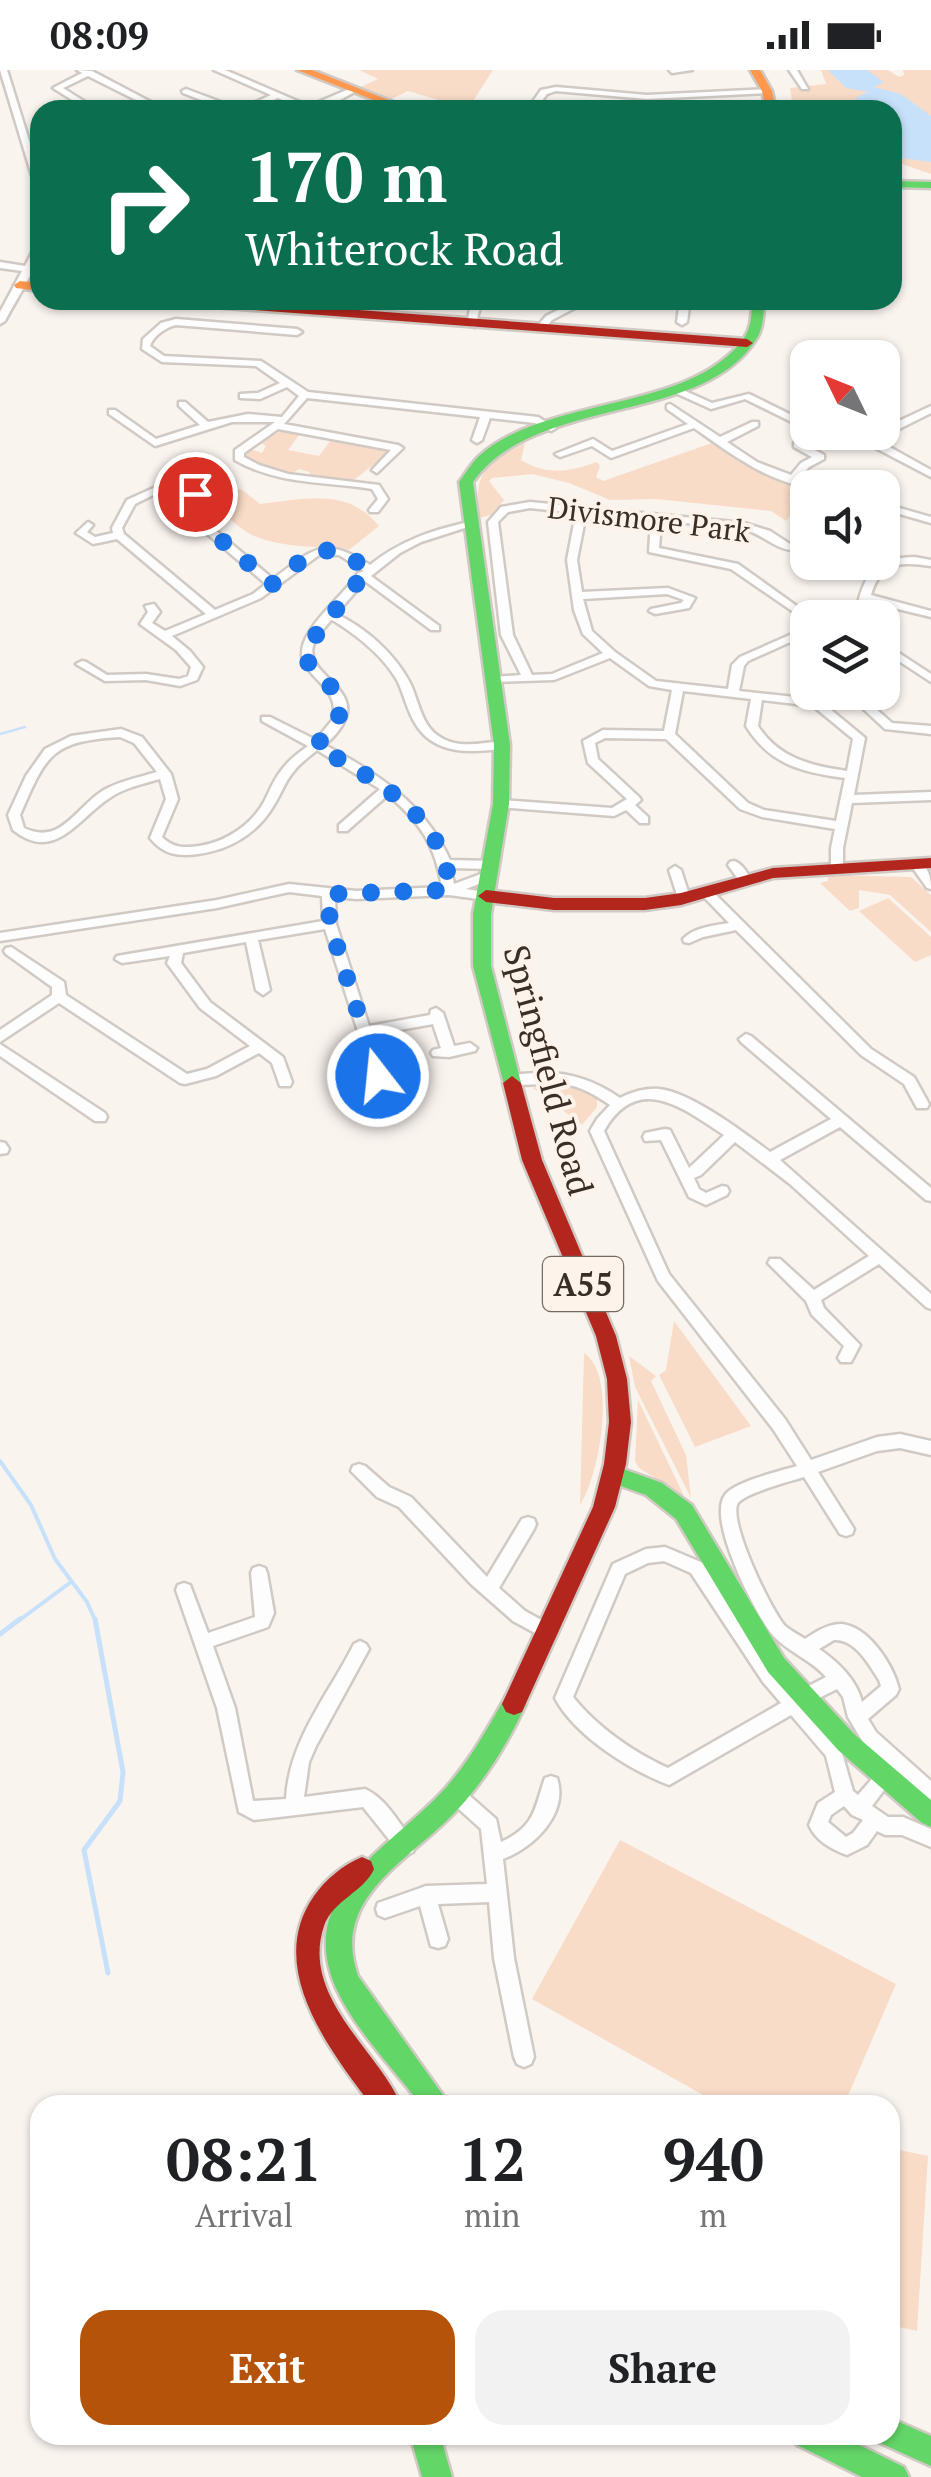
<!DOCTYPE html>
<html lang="en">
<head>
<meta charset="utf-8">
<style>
	:root { --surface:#fff; --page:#f2f2f2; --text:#202124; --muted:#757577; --accent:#b45309 }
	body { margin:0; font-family:"PT Serif",serif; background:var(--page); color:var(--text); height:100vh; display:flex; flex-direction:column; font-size:38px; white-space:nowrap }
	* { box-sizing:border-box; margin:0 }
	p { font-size:32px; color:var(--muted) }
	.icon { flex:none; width:55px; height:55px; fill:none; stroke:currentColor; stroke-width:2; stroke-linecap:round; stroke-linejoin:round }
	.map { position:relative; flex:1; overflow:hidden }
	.sheet { position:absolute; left:30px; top:2025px; width:870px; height:350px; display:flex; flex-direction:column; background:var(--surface); border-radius:30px; box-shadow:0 2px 8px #0004 }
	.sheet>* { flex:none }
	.guide { position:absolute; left:30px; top:30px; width:872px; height:210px; border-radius:30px; box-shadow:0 2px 8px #0004; background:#0b6e4f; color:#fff; overflow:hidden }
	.needle { width:65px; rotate:313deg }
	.fabs { position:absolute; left:790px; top:270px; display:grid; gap:20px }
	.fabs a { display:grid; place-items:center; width:110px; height:110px; border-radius:20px; background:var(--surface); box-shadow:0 2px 8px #0004; font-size:50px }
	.pin { position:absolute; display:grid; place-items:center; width:85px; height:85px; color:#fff; margin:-42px; border:5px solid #fff; border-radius:50%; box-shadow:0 2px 10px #0007 }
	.me { position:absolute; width:110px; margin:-55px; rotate:344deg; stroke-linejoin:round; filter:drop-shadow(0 0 8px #0008) }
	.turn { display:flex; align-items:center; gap:35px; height:210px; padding:0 50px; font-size:45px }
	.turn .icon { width:130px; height:130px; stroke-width:2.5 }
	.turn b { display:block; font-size:70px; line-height:85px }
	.eta { display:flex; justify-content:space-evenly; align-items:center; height:170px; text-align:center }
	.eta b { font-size:60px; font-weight:700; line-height:70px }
	.action { display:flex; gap:20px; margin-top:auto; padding:20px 50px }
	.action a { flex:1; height:115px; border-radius:30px; background:var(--accent); color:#fff; font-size:40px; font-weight:700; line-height:115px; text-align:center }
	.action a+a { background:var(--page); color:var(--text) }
	.status { display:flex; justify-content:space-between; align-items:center; height:70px; padding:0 50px; background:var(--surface); direction:ltr }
	.status svg { height:28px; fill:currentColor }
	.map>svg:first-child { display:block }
	.green { fill:#f9dcc7 }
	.water { fill:#c8e1fa }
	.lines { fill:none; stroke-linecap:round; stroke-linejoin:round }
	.stream-far2 { stroke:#c8e1fa; stroke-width:2.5 }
	.stream-far1 { stroke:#c8e1fa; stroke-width:4 }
	.stream { stroke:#c8e1fa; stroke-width:5 }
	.street-casing { stroke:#d1cac4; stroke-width:5 }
	.fast-casing { stroke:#d1cac4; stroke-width:5 }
	.slow-casing { stroke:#d1cac4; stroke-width:5 }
	.jam-casing { stroke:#d1cac4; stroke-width:5 }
	.street { fill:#fefdfd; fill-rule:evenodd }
	.fast { fill:#63d668; fill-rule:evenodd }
	.slow { fill:#ff974d; fill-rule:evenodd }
	.jam { fill:#b3261e; fill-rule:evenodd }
	.route { stroke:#1a73e8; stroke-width:18; stroke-dasharray:0 32.4 }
	.labels { text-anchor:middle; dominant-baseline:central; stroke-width:8; stroke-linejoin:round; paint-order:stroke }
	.far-street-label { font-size:30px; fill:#3a2f28; stroke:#fef3eb }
	.shield { fill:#fef3eb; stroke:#756a62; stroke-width:2.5 }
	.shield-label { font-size:32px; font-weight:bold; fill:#3a2f28 }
	.street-label { font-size:35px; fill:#3a2f28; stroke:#fef3eb }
</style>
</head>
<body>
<div class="status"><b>08:09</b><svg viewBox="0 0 49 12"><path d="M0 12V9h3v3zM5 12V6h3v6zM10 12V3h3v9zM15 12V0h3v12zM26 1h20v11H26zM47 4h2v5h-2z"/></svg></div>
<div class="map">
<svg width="931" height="2407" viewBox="0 0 931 2407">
	<rect width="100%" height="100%" fill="#faf4ef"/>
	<g class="green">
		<polygon points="359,0 493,0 468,39 408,21 385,32 352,21 378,9"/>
		<polygon points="821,0 888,0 899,7 904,5 903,0 931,0 931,104 893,91 892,40 800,40 788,35 792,31 790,18 826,14"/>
		<path d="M281 361 300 364 288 380 319 386 331 370 383 379 388 383 354 410 311 406 309 402 299 399C281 413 261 397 244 387L247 378 262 383 266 376 259 372Z"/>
		<path d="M525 373 521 390C548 406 569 402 597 392L600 396 596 407 603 411 712 373C744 393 775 411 813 417L808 418 799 430 788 427 794 433 793 443 786 451 771 441 656 429 610 430 569 413 532 404 492 408 489 411 504 430 491 445 479 448C474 401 485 394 525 373Z"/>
		<path d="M241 419 260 434C305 429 347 417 379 456L349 480C319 476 283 478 254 466 238 459 222 441 209 430Z"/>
		<polygon points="828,805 911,807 931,825 931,862 890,825 859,820 859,838 850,841 820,813 828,811"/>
		<polygon points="888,828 931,867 931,885 915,892 859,841"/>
		<polygon points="550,1011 589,1021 597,1028 597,1037 582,1055 533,1018"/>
		<polygon points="674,1251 751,1356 695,1377 659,1305 666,1300"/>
		<path d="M584 1283C618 1305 599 1406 580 1435Z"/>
		<polygon points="629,1286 656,1306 651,1311 686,1385 691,1428 635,1317"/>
		<polygon points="638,1330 639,1332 684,1426 639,1398 635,1391"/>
		<polygon points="620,1770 896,1914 844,2035 721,2035 532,1929"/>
		<polygon points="890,2078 928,2086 917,2261 890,2255"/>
	</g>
	<polygon class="water" points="828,0 867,0 884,12 874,17 901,24 931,46 931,92 893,87 892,40 868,40 855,28 868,22 846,18"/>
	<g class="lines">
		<polyline class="stream-far2" points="0,664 25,657"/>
		<g class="stream-far1">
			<polyline points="0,1391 31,1435 55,1489 87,1532 96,1552"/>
			<polyline points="17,1552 71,1512"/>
		</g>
		<g class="stream">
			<polyline points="95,1549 123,1702 120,1731 84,1780 108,1903"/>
			<polyline points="0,1564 20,1549"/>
		</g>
		<g class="street-casing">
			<g id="street">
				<polygon points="0,0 7,0 40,106 40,122 36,119"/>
				<polygon points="77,0 92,1 166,40 156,40 88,6 63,18 98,40 88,40 53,18 82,3"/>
				<path d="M214 0H225L309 36 349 19 356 21C321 41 314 44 278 28L249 40H238L271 25Z"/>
				<polygon points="669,0 692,0 672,3"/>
				<polygon points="789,0 797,0 808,19 802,19"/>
				<polygon points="556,17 647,25 767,19 771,21 767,23 647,29 556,21 547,24 535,40 527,40 541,20"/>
				<polygon points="186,19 237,38 238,40 227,40 183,23 182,21"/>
				<path d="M40 172C40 196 16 229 5 251L0 254V242L22 201 0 198V192L25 196 36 175Z"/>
				<polygon points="300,230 312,230 292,241 284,239"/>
				<polygon points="461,230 472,230 480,237 475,257 467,255 470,238"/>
				<polygon points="578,230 590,230 552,250 543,261 537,261 535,259 546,246"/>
				<polygon points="680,230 690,230 687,252 682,255 677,252"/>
				<path d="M176 249 297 259 302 262 297 265 176 255C166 257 153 266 150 276L164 286 261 291 308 322 538 347 556 358 551 361 535 353 490 348 482 370 477 373 472 370 480 347 307 328 284 354 398 375 403 378 377 403 372 400 391 380 278 359 244 383V387L259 395 288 404 379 415 388 429 378 442H370L369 440 378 429 372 419C324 411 278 415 235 390V380L275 352H232L155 376 109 344V340H115L156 369 200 355 179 336V332H185L208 352 248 344 282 347 299 326 287 317 260 329 240 328V324L258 323 280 313 256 296 162 292 142 279 143 269 161 253Z"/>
				<polygon points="674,316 712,333 749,324 808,353 808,360 745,329 711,339 671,321 669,319"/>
				<path d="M670 334 720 367 752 352H758V356L727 372 757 392 791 405 801 393 812 387 794 377V373H802L824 385V389L809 397 799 408 820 418C775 418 730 383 694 358L611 388 592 376 560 387 555 384 593 369 612 381 688 354 667 339V335Z"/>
				<polygon points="931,336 931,343 877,370 931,400 931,407 866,373 815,362 841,362 868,367 882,362 882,359"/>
				<polygon points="853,404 861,404 882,416 883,418 870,418 853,408"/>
				<path d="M182 412H190L200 424 194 442 273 509C314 479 322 465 370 495 400 471 432 460 469 452L474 455 421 472 400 483 371 506 439 556V560H431L365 511 336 544C365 557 395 584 410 613 419 631 421 656 440 667 458 679 482 673 502 671L506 672V678C473 683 434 686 415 653 407 640 404 624 397 610 383 586 358 566 334 551L331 550C325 558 316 566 313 576 304 611 385 621 325 675 377 703 425 734 450 790L492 791 498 795 492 799 451 798 454 814 486 802H494V808L466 819 490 823V829L486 830 449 825 356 829 335 827 336 854 369 956 430 945 431 940 436 938 443 943 454 976 470 973 477 978 475 981 449 987 433 986 431 983 433 980 441 978 433 954 372 965 385 1005 383 1008H373L325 859 258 870 270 920 263 925 256 920 246 872 183 883 181 893 210 932 283 987 292 1012 290 1016H280L272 993 259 983 216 1006 185 1014 180 1013 59 933 0 972V960L52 925V917L6 884 4 881 6 878 11 877 64 912 66 925 187 1004 207 999 250 976 200 938 167 893 170 886 122 893 115 889 117 886 323 851 322 826 289 822 217 838 0 871V863L217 830 289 814 356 821 442 817C435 775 421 753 388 725L347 761H339V755L380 719 317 680C309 687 300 693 294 701 285 711 281 724 274 735 258 763 230 780 198 784 177 787 163 784 150 768L166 729 160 709C142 714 123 718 108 729 77 750 54 793 13 760L8 745 26 706 45 679 71 666 121 659 142 667 171 704 178 729 162 767C173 778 184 778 199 776 226 772 251 755 264 732 270 720 275 707 284 697 291 688 300 682 308 676L262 651V647H270L316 670 333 649C339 623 318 614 305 595 288 566 346 525 358 503L364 501 339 485H319L261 528 172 566 190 581 203 597 197 610 180 616 146 610 105 611 76 594 82 591 86 592 107 605 146 604 179 609 188 606 191 597 176 580 140 554 148 542 145 536 154 534 160 542 152 553 165 561 206 544 117 469 93 474 76 463 88 452 93 455 87 462 95 467 113 463 112 458 127 430 158 416 167 418 135 434 122 458 124 464 215 540 253 524 266 514 185 445 184 443 190 424 181 414ZM120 667 134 673 157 702C140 707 120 711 104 720 76 737 61 776 24 758L20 745C46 685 51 671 120 667Z"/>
				<polygon points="808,426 808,435 803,440 795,440 795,436"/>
				<path d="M530 432 744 453 770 461 793 476V480C776 480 760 462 742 459 716 454 688 454 661 451L659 478 738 494 812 547 808 548V552L731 499 649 482 651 450 586 444 577 490 582 522 668 518 695 528 689 538 655 544 649 541 651 539 681 533 684 530 667 524 583 529 592 561 615 582 656 611 728 619 732 595 740 587 808 557V564L748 591 744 596 739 621 814 629 828 622H843L824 634 865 668 854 725 931 722V730L852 733 843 778V798L837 802 831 798V778L835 759 762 747 740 739 666 669 605 668 595 673 598 689 639 727 641 730 635 735 648 747V753H640L626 740 614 746 497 737V731L501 730 612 738 627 729 588 693 583 671 603 660 664 661 672 620 649 616 610 588 554 610 490 612 488 610 494 607 521 605 501 565 488 452 501 437ZM530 438 576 443 567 490 574 540 583 564 603 583 552 604 532 605 513 565 498 452 508 442ZM683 621 751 629 746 656C770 695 802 702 845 708L836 751 764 740 748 733 675 664ZM762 630 813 636 853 669 847 701C811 696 778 688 758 656Z"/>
				<polygon points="882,433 931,447 931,453 882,439"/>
				<path d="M914 487 931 490V496C900 492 881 491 871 525L931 541V547L869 532 866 548H855C862 510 870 488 914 487Z"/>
				<polygon points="882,572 931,604 931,612 882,580"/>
				<polygon points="845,622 857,622 892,653 931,656 931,664 885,659"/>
				<path d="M916 790C928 794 931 808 931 819L927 818 910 794Z"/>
				<path d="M734 791C741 793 752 806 749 813H741L728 795 730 792Z"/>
				<polygon points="675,796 681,800 690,828 689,831 679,831 678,828 669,800"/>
				<path d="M707 819 711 820 871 979 914 1007 929 1034 927 1038H917L904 1014 861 985 736 860 703 867 689 873 684 872 683 869C695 857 712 856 729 853L703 826 701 823Z"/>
				<path d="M746 964 751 966 931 1118V1131L926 1130 840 1057 780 1090 931 1224V1239L926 1237 879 1194 821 1230 824 1238 860 1275 851 1292H841L838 1288 844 1276 812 1245 806 1231 768 1193 770 1189H780L814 1220 869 1186 790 1114 735 1072 701 1105 694 1108 699 1119 706 1123 722 1116 727 1117 729 1121 727 1125 706 1135 689 1127 661 1070 645 1071 643 1067 645 1063 665 1059 670 1060 689 1098 724 1065C684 1039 638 1001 604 1061L669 1204 785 1349 811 1390 877 1367 900 1364 931 1371V1385L900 1378 877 1381 818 1402 854 1459 852 1464 846 1466 840 1464 804 1407C791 1411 745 1423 738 1433 727 1450 772 1542 785 1556 791 1561 799 1565 805 1569 815 1562 829 1553 842 1554 869 1557 893 1595 899 1619L896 1625 868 1649 876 1662 931 1711V1732L925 1729 864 1674 848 1647 843 1627 837 1619 805 1635 840 1676 853 1721 858 1725 878 1702 884 1700 890 1702 893 1708 872 1736 888 1747H903L931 1759V1777L902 1765H885L877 1761 867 1775 847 1785C831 1779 816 1771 809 1755L818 1733 835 1722 826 1686 791 1645 669 1715C630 1700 575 1666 555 1628L613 1494 646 1479 665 1477 703 1493 775 1600 797 1626 799 1621 826 1607C811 1589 785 1581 771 1563 754 1541 707 1450 725 1425 734 1412 780 1401 797 1396L773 1359 658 1211 590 1061 597 1049 610 1035C595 1025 581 1016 563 1014 545 1011 518 1020 505 1010 514 1003 524 1004 536 1003 567 1001 594 1010 620 1028 632 1022 645 1018 659 1019 691 1022 744 1063 770 1082L831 1049 741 972 739 969ZM664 1491 691 1503 763 1612 781 1633 668 1698C633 1682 597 1657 573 1627L625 1504 648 1493ZM834 1570C855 1569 868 1593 879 1610L881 1616 862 1632C857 1610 837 1591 819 1579ZM844 1736 852 1745 863 1750 853 1763 846 1767 828 1752 831 1745Z"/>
				<polygon points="0,974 105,1043 107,1047 105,1051 95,1051 0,986"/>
				<polygon points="0,1072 5,1073 9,1079 7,1083 0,1084"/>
				<polygon points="359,1394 365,1396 389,1417 411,1427 487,1507 522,1449 528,1447 534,1449 536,1454 534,1459 499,1518 525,1541 554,1557 557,1562 554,1567 548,1570 513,1551 471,1514 399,1437 377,1427 351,1401 353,1396"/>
				<path d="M259 1496 265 1498 267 1503 274 1543 268 1557 213 1576 235 1638 253 1731 286 1729C289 1670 329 1624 354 1574L360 1571 366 1574 369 1579 316 1676 309 1692 304 1727 365 1719C387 1729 397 1752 413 1770L415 1776 413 1782 406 1785 399 1782 363 1737 254 1750 239 1742 217 1638 176 1520 178 1515 184 1513 190 1515 208 1563 255 1547 251 1503 253 1498Z"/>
				<path d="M551 1706 557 1708C569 1744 533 1778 503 1789L514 1888 534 1987 531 1994 524 1997 517 1994 514 1987 494 1888 489 1832 438 1834 448 1869 445 1876 438 1878 431 1876 420 1836 385 1848 378 1845 376 1839 378 1833 426 1816 487 1814 481 1759 450 1731 447 1725 450 1719 456 1716 462 1719 496 1749 501 1772C536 1756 534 1739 545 1708Z"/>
			</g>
		</g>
		<g class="fast-casing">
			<g id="fast">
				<polygon points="892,111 931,112 931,118 892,117"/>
				<path d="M753 230H765C763 242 764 257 757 268 704 356 535 324 473 412L510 675 509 734 491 844V896L521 1013 519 1018H505L473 896V844L493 734 494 675 459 412C465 404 471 394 478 387 545 325 691 343 744 268 752 257 751 242 753 230Z"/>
				<polygon points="615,1396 662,1413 692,1435 784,1588 854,1664 931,1730 931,1757 922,1753 838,1680 768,1602 676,1449 646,1425 607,1411 604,1405 607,1399"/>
				<path d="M514 1623 522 1626 526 1634C509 1671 486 1709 458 1739 412 1790 330 1825 358 1906L450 2035H421C392 1997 356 1961 336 1918 296 1827 383 1782 437 1727 466 1698 486 1661 506 1626Z"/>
				<polygon points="890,2348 931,2366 931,2396 880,2373 876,2365 890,2365"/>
				<polygon points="410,2365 440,2365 452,2407 422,2407"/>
				<polygon points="792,2365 839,2365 904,2397 909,2407 862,2407 797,2375"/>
			</g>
		</g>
		<g class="slow-casing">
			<g id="slow">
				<polygon points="297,0 312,0 414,40 399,40"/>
				<polygon points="750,0 760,0 772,21 776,40 766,40 762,21"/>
				<polygon points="20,211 40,213 40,221 16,218 14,215"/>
			</g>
		</g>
		<g class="jam-casing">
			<g id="jam">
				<polygon points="168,230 223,230 747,269 753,273 747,277 174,234"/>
				<polygon points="931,788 931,798 773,808 681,835 645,840 554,840 486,832 478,826 486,820 554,828 645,828 681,823 773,798"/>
				<polygon points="512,1006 521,1013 542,1090 616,1266 627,1309 631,1352 626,1394 615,1437 522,1642 514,1645 506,1642 502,1634 593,1437 604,1394 609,1352 607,1309 596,1266 522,1090 503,1013"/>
				<path d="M362 1787 371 1791 374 1799C364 1822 333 1830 324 1856 300 1927 379 1981 401 2035H371C328 1978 265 1896 314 1826 326 1809 343 1795 362 1787Z"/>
			</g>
		</g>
		<use href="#street" class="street"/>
		<use href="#fast" class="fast"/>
		<use href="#slow" class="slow"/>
		<use href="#jam" class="jam"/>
	</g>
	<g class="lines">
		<path class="route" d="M195 424 189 443 273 514C291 500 313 474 339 482 349 485 358 494 368 499L305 579 306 590C338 626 360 634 315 676 372 707 448 747 449 820L328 824 330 854 378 1006"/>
	</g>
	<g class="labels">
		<g class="far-street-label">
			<text transform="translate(649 449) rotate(7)">Divismore Park</text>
		</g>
		<rect class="shield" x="543" y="1187" width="80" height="54" rx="8"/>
		<g class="shield-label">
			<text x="583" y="1214">A55</text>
		</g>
		<g class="street-label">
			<text transform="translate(549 1000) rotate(75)">Springfield Road</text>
		</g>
	</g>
</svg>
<div class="fabs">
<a><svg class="needle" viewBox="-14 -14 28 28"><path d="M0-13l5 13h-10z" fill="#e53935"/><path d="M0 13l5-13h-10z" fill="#757577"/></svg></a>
<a><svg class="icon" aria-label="sound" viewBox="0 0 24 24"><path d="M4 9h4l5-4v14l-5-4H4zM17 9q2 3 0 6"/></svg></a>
<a><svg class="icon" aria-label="layers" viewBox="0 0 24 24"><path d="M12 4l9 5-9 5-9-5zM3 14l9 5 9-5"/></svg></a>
</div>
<div class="pin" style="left:195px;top:424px;background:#d93025"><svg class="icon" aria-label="arrive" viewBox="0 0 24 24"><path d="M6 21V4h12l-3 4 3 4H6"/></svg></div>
<svg class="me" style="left:378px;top:1006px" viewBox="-20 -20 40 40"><circle r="17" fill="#1a73e8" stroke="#fff" stroke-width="3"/><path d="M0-11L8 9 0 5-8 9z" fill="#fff"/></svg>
<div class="guide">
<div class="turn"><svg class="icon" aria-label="right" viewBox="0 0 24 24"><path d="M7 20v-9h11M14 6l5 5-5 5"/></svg><div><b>170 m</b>Whiterock Road</div></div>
</div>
<section class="sheet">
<div class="eta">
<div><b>08:21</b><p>Arrival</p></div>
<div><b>12</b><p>min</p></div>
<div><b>940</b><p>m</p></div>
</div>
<div class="action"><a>Exit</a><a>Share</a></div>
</section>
</div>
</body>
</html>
